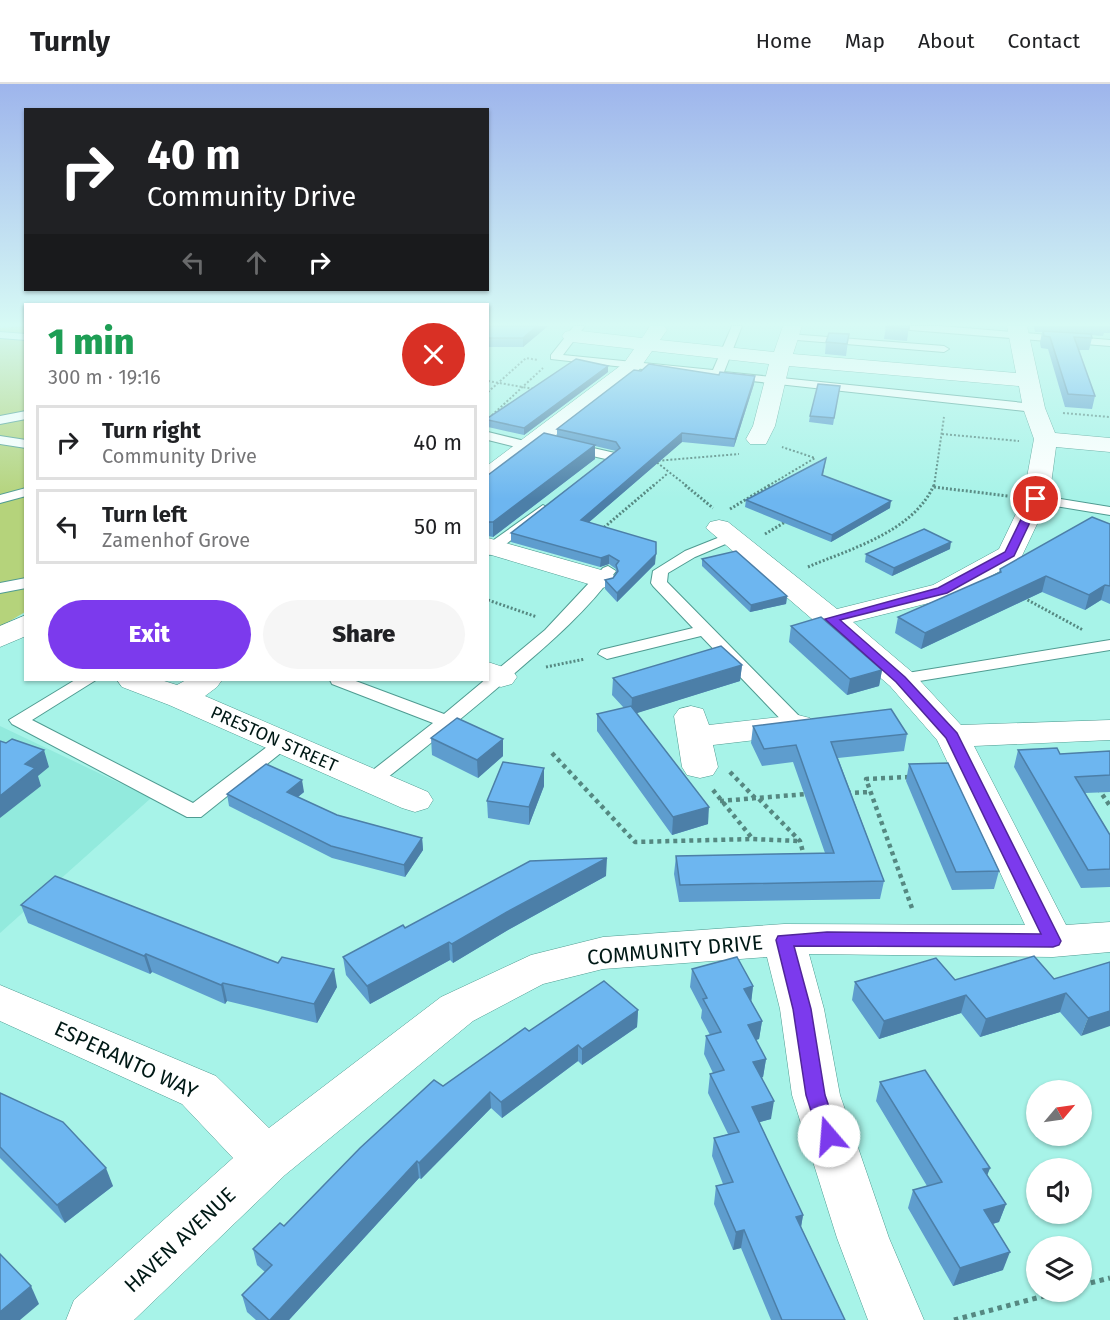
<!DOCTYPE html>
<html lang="en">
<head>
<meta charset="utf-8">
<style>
	:root { --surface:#fff; --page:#f6f6f6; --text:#202124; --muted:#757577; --line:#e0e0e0; --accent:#7c3aed }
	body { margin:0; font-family:"Fira Sans",sans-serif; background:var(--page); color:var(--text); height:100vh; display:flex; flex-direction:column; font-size:22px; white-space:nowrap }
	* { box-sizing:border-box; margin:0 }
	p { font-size:20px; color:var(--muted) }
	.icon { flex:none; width:33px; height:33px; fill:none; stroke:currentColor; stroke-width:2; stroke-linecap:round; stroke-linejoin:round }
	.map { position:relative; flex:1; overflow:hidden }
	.sheet { position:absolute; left:24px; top:219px; width:465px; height:378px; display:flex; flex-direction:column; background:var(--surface); border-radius:0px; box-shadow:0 2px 4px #0004 }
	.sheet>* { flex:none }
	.banner { position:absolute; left:24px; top:24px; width:465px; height:183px; border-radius:0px; box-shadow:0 2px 4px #0004; background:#202124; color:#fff; overflow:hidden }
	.needle { width:39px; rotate:61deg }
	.controls { position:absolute; left:1026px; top:996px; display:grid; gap:12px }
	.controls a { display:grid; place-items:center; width:66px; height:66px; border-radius:50%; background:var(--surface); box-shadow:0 2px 4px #0004; font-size:30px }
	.pin { position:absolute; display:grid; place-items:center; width:51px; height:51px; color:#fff; margin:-26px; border:3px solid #fff; border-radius:50%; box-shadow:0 2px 6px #0007 }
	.me { position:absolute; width:66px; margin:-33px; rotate:342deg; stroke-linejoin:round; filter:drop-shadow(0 0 4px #0008) }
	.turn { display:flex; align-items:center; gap:21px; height:126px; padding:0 24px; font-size:27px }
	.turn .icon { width:78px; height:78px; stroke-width:2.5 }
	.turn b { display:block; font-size:42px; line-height:51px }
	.lanes { display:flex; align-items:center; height:57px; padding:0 24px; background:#0003; justify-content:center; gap:30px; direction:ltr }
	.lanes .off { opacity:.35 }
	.round { display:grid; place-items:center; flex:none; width:63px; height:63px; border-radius:32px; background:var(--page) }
	.head { display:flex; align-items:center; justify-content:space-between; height:102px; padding:0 24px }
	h1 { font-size:36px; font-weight:800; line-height:45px; color:#1e9e55 }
	.button { display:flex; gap:12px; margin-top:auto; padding:12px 24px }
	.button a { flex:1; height:69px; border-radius:36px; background:var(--accent); color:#fff; font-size:24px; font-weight:800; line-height:69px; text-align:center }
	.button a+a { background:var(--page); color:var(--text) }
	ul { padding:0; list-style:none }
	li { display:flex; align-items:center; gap:18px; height:75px; margin:0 12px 9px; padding:0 12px; border:3px solid var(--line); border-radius:0px }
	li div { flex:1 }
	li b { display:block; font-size:22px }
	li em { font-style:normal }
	header { display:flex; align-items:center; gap:36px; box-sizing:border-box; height:84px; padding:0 30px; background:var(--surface); border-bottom:2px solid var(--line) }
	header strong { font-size:28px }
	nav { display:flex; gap:33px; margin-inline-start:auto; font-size:21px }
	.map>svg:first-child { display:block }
	.built { fill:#92eadd }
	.green { fill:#b5d37b }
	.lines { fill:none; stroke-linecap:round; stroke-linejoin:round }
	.lane-casing { stroke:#4f9b91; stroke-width:2 }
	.street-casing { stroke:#4f9b91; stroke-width:1 }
	.primary-casing { stroke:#4f9b91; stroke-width:1 }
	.path-far3 { stroke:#558881; stroke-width:2; stroke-dasharray:2 2; stroke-linecap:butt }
	.path-far2 { stroke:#558881; stroke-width:3; stroke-dasharray:2 2; stroke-linecap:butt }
	.path-far1 { stroke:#558881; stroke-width:4.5; stroke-dasharray:4 4; stroke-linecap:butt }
	.path { stroke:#558881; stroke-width:5; stroke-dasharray:4.5 4.5; stroke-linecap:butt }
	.lane { fill:#fff; fill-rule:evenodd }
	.street { fill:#fff; fill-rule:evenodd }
	.primary { fill:#fff; fill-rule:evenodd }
	.wall { fill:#5e9dce }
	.shaded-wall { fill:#4c7fa8 }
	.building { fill:#6db6f0; stroke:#4c7fa8; stroke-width:1.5 }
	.route { fill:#7c3aed; stroke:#51269a; stroke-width:1.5 }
	.labels { text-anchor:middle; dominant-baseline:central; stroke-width:4.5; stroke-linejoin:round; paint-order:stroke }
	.street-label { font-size:18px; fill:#001916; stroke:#fff }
	.near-street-label { font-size:21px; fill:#001916; stroke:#fff }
</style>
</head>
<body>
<header>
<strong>Turnly</strong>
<nav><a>Home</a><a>Map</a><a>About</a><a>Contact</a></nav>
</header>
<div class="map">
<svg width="1110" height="1236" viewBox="0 0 1110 1236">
	<rect width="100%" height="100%" fill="#a7f3e8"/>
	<polygon class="built" points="0,642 151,714 0,849"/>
	<polygon class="green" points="26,242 25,528 0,543 0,244"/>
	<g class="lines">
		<g class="lane-casing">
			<g id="lane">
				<polygon points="574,242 585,242 563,271 713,286 732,242 742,242 724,288 1034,320 1040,324 1034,328 551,275 551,271"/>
				<polygon points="893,242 941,242 1110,256 1110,262 898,245"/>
				<polygon points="0,248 26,250 26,256 0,254"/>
				<polygon points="789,250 944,262 949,265 944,268 785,255 784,253"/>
				<polygon points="26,327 26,335 0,340 0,332"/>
				<polygon points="488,348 533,359 534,362 528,366 488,356"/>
				<polygon points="0,352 26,356 26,364 0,360"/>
				<polygon points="571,359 615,369 617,372 610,376 566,366 566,360"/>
				<polygon points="26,404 26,412 0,419 0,411"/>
				<polygon points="1036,411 1110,423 1110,431 1031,418 1029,415"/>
				<polygon points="543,421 550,425 548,428 493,470 488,471 488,460"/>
				<polygon points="730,449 735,450 737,453 735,456 695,473 668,489 667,498 804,637 806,641 804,645 790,645 701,552 607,575 598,570 601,566 693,544 653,502 651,499 653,487 685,467"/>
				<path d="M608 482 616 487C588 526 552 557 516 588 471 627 425 664 378 701H364L361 697 364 693 433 639 332 600 330 596H353L444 630 545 546 603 484Z"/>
				<polygon points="26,494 26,504 0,509 0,499"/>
				<polygon points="1110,556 1110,566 901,600 892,595 901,590"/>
				<polygon points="75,596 96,596 32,636 193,719 276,656 290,656 292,660 201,733 187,733 12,640 9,636"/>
			</g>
		</g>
		<g class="street-casing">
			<g id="street">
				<polygon points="650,242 664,242 667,246 660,256 774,268 783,242 802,242 793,270 1016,289 1007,242 1027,242 1045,324 1055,349 1110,354 1110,368 1056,363 1049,415 1020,476 953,513 853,538 912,588 961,641 1110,636 1110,656 974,662 1066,841 1110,838 1110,868 1053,873 809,870 824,925 840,1011 889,1154 924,1236 868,1236 837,1154 792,1011 780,925 767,873 603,885 543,900 473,937 285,1091 134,1236 66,1236 74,1216 233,1074 182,1020 0,937 0,901 216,992 269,1044 441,913 531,871 603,853 784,840 1025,841 937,656 890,602 706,444 710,438 719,436 728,438 837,525 933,501 999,465 1023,415 1034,355 1023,324 1019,302 789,282 775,342 766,360 750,360 746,355 753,342 769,280 652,267 638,287 497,397 488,399 488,381 624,279 634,265 572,258 565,256 562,252 565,248 572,246 642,254"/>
				<polygon points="488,454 612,489 616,495 612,501 602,504 488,470"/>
				<polygon points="488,578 512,586 517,593 512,600 501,603 479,596 488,596"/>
				<polygon points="117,596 161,596 177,601 186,596 222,596 217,603 205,612 428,708 433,716 428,724 415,728 402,724 169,621 122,603"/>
				<polygon points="691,622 703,625 709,641 798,631 810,634 815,641 810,648 798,651 713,661 718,683 713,691 700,694 687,691 682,683 674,632 679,625"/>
			</g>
		</g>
		<g class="primary-casing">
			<polygon id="primary" points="26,531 26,552 0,563 0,542"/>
		</g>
		<g class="path-far3">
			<polyline points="488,297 534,305"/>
			<polyline points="488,308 526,274 538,276"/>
			<polyline points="1063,329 1110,333"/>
			<polyline points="489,334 543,284"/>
			<polyline points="942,350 1019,357"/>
			<polyline points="653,402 667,390"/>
			<polyline points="687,402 655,377 739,370"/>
			<polyline points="768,402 815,374 782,363"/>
			<polyline points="934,402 944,333"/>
		</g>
		<g class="path-far2">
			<polyline points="685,401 713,424"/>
			<polyline points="934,403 1008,412"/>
			<polyline points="730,425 770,401"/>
			<polyline points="601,446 654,401"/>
			<polyline points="765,450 787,437"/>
			<path d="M808 483C852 464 913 448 934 401"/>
			<polyline points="1024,514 1083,546"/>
			<polyline points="488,516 537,533"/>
			<polyline points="546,583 585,575"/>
		</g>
		<g class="path-far1">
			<polyline points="552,669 635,758 752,755 800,757"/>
			<polyline points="730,688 756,715"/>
			<polyline points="909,693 866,695 913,827"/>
			<polyline points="1098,704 1110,722"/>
			<polyline points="713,706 752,754"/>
			<polyline points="847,709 871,708"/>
			<polyline points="759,715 800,757 804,772"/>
			<polyline points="720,717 807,710"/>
		</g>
		<g class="path">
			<polyline points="1082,1201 1110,1194"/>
			<polyline points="954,1236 1059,1208"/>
		</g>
		<use href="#lane" class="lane"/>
		<use href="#street" class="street"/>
		<use href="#primary" class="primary"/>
	</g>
	<g class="wall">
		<polygon points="488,242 548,242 523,263 488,263"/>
		<polygon points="886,242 909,242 907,257 884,255"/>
		<polygon points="1032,242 1110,242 1110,249 1104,249 1103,252 1091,251 1092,254 1089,266 1079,266 1095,312 1092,325 1065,323 1048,265 1041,264 1040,259 1042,248 1035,248 1034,243"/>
		<polygon points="849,250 846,272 825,270 826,258"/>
		<polygon points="641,287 755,292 754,300 734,363 682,358 588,439 655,480 617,518 605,505 605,496 613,494 616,490 616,485 609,480 600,483 511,458 511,449 616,367 595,362 595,375 493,453 488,452 488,391 557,352 557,345"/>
		<polygon points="608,288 524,351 488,343 488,334"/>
		<polygon points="840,302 833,341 809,338 810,332"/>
		<polygon points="826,374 823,391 890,424 831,458 745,423 746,416"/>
		<polygon points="1110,440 1110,520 1101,516 1085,526 1042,508 921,565 895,549 898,533 999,489 1000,485"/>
		<polygon points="950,465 892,492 865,478 866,470"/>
		<polygon points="702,475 787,512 786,520 750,528 702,482"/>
		<polygon points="791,542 882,586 879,602 847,611 789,558"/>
		<polygon points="742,581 740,597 636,629 708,740 672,751 597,647 597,630 624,624 612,611 613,594"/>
		<polygon points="753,642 907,650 904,667 838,674 884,797 880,815 679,818 674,790 676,772 825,769 793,678 762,682 751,659"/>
		<polygon points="431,654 503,655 503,672 478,694 432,671"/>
		<polygon points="1018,666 1060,670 1110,667 1110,708 1085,709 1110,751 1110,803 1081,804 1014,683"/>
		<polygon points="909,680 999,787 994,805 952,806 906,697"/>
		<polygon points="544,684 544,702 529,741 488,734 487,717"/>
		<polygon points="304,708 298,713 337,731 422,754 423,766 405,793 332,774 229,722 227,710"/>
		<polygon points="606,792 508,846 453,879 450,876 370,920 346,891 343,873 405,844"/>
		<polygon points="21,821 337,903 317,939 227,917 225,920 152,888 150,890 28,839"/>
		<polygon points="1110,878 1081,952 1060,928 980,953 961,929 879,955 852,916 855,898 1054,895"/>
		<polygon points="692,885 753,902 751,917 762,937 759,955 756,956 766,975 763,993 761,994 771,1035 759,1038 803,1131 801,1143 845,1236 771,1236 741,1164 733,1166 714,1120 716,1102 723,1100 712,1072 714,1054 728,1050 708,1009 710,990 713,989 704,970 706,952 710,951 701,934 702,926 690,903"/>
		<polygon points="638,926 637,943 582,981 578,977 502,1034 491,1024 421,1095 419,1094 289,1236 256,1236 247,1228 242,1211 265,1188 257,1181 253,1165 284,1142 443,1002 529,947"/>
		<polygon points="880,998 990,1084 987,1091 1006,1120 999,1138 993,1140 1003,1186 953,1202 908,1124 913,1106 927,1102 876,1017"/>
		<polygon points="0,1009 113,1102 65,1139 0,1074"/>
	</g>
	<g class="shaded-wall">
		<polygon points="537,242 548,242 523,263 523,254"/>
		<polygon points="608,282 608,288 524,351 524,344"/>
		<polygon points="755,292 754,300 734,363 735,355"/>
		<polygon points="682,349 682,358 580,446 581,436"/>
		<polygon points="595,361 595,375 493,453 493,438"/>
		<polygon points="891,417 890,424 831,458 832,451"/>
		<polygon points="951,458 950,465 892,492 894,484"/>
		<polygon points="656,470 655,480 617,518 617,509"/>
		<polygon points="609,471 609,480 600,483 601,474"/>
		<polygon points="1046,492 1042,508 921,565 925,549"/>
		<polygon points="1105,501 1101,516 1085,526 1089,511"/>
		<polygon points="787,512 786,520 750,528 751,521"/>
		<polygon points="742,581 740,597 631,631 632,614"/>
		<polygon points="882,586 879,602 847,611 850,595"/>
		<polygon points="503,655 503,672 478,694 477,676"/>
		<polygon points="44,666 49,683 38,692 41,702 0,734 0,712 25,680"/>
		<polygon points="544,684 544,702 529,741 529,723"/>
		<polygon points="302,696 304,708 289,720 287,708"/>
		<polygon points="709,723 708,740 672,751 673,733"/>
		<polygon points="422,754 423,766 405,793 404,781"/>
		<polygon points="607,774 606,792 508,846 453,879 452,860 507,828"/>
		<polygon points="449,858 450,876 370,920 367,902"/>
		<polygon points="146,870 152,888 150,890 144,872"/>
		<polygon points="334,885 337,903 317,939 314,920"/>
		<polygon points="223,899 227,917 225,920 221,901"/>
		<polygon points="753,902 751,920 744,905"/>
		<polygon points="1066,909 1060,928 980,953 986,935"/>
		<polygon points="966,911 961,929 879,955 884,937"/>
		<polygon points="638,926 637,943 582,981 582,965"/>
		<polygon points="1110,927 1110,942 1081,952 1088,934"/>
		<polygon points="762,937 759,955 745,959 748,941"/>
		<polygon points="578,961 578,977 502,1034 501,1018"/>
		<polygon points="766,975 763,993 750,997 753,978"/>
		<polygon points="490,1008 491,1024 421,1095 419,1079"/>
		<polygon points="774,1017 771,1035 749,1041 752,1023"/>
		<polygon points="417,1077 419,1094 289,1236 270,1236"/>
		<polygon points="106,1084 113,1102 65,1139 57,1121"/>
		<polygon points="990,1084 983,1102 983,1085"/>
		<polygon points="1006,1120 999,1138 977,1144 984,1126"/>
		<polygon points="803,1131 800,1149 796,1133"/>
		<polygon points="744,1146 741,1164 733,1166 736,1148"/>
		<polygon points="1010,1168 1003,1186 953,1202 960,1184"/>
		<polygon points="31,1202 39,1220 20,1236 0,1236 0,1228"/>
	</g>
	<g class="building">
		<polygon points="488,242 537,242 523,254 488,254"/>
		<polygon points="886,242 909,242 909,245 886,243"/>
		<polygon points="1043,247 1091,250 1092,254 1074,253 1095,312 1068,310 1050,253 1044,252"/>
		<polygon points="829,249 849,250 847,260 826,258"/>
		<polygon points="576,275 608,282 524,344 488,336 488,334"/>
		<polygon points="649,280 719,291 720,288 755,292 735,355 682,349 581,436 656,458 656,470 617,509 605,496 613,494 618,487 616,481 619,477 609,471 601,474 511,449 620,364 616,358 557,345 634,286 641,287"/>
		<polygon points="818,300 840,302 834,334 810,332"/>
		<polygon points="544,349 595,361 493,438 488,438 488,391"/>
		<polygon points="826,374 822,391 891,417 832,451 746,416"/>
		<polygon points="1092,433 1110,440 1110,502 1105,501 1089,511 1046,492 925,549 898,533 1001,488 1000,485"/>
		<polygon points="924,445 951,458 894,484 866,470"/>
		<polygon points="736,467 787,512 751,521 702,475"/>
		<polygon points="821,533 882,586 850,595 791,542"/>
		<polygon points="721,562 742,581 632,614 613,594"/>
		<polygon points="631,622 709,723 673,733 597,630"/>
		<polygon points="891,625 907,650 831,658 884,797 680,801 676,772 834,769 796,661 764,665 753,642"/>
		<polygon points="457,634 503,655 477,676 431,654"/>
		<polygon points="12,655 44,666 25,680 35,684 0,712 0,657 6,659"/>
		<polygon points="1057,664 1060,670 1110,667 1110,691 1075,693 1110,751 1110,785 1088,786 1018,666"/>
		<polygon points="503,678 544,684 529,723 487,717"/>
		<polygon points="948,679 999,787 956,788 909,680"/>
		<polygon points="266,680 302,696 287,708 337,731 422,754 404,781 331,762 227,710"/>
		<polygon points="607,774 507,828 452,860 449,858 367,902 343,873 403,841 405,844 530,777"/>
		<polygon points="55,792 278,879 282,873 334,885 314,920 223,899 221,901 146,870 144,872 21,821"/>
		<polygon points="1034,872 1054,895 1110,878 1110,927 1088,934 1066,909 986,935 966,911 884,937 855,898 936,874 955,896"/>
		<polygon points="737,873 753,902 744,905 762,937 748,941 766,975 753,978 774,1017 752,1023 803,1131 796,1133 845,1236 782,1236 744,1146 736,1148 716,1102 733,1098 714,1054 739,1048 710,990 724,986 706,952 721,948 703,915 707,914 692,885"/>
		<polygon points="604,897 638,926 582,965 578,961 501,1018 490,1008 419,1079 417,1077 270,1236 269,1236 242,1211 272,1181 253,1165 280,1139 284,1142 360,1064 434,996 443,1002 525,944 529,947"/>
		<polygon points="925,986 990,1084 983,1085 1006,1120 984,1126 1010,1168 960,1184 913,1106 942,1098 880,998"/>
		<polygon points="0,1009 63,1038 106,1084 57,1121 0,1063"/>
		<polygon points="0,1170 31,1202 0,1228"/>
	</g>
	<linearGradient id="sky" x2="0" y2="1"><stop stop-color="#9eb5ec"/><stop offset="0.58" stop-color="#d7faf5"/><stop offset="1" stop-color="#d7faf5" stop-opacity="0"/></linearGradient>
	<rect width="1110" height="415" fill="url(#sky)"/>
	<polygon class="route" points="1036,412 1041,415 1014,472 947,509 840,536 905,593 957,649 1061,857 1059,861 1053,863 794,862 811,925 825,1011 839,1052 836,1058 829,1060 822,1058 819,1052 806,1011 793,925 776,856 778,852 827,848 1041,850 946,654 896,598 825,535 938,504 1005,468 1031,415"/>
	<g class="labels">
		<g class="street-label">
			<text transform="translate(274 655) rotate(24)">PRESTON STREET</text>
		</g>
		<g class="near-street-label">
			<text transform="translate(675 866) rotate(-5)">COMMUNITY DRIVE</text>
			<text transform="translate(126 976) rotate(25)">ESPERANTO WAY</text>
			<text transform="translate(180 1156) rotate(-43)">HAVEN AVENUE</text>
		</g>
	</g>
</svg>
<div class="controls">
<a><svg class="needle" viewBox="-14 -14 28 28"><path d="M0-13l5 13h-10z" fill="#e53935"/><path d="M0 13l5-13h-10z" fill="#757577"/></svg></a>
<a><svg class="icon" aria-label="sound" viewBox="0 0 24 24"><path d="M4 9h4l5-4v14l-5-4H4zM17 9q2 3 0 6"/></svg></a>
<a><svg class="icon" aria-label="layers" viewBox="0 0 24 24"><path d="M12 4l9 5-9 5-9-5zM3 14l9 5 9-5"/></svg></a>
</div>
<div class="pin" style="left:1036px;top:415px;background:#d93025"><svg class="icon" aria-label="arrive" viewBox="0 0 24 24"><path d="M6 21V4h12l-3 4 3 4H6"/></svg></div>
<svg class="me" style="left:829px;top:1052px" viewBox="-20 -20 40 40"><circle r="19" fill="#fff"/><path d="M0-13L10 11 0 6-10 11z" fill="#7c3aed"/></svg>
<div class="banner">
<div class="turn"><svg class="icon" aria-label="right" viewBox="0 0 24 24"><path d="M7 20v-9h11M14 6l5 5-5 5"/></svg><div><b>40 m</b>Community Drive</div></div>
<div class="lanes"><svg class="icon off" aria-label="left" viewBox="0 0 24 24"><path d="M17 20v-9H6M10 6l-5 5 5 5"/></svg><svg class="icon off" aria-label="ahead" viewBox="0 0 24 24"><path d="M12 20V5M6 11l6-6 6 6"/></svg><svg class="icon" aria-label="right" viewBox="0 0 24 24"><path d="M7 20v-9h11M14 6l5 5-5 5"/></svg></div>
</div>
<section class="sheet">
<div class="head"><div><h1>1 min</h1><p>300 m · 19:16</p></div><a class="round" style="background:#d93025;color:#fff"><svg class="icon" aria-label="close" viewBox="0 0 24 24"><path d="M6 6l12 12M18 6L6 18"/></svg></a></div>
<ul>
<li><svg class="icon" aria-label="right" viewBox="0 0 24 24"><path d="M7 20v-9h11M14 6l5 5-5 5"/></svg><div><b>Turn right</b><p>Community Drive</p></div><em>40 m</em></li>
<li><svg class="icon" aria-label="left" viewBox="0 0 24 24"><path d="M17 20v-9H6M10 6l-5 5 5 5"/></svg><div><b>Turn left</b><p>Zamenhof Grove</p></div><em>50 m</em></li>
</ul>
<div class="button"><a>Exit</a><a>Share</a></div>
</section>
</div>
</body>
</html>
